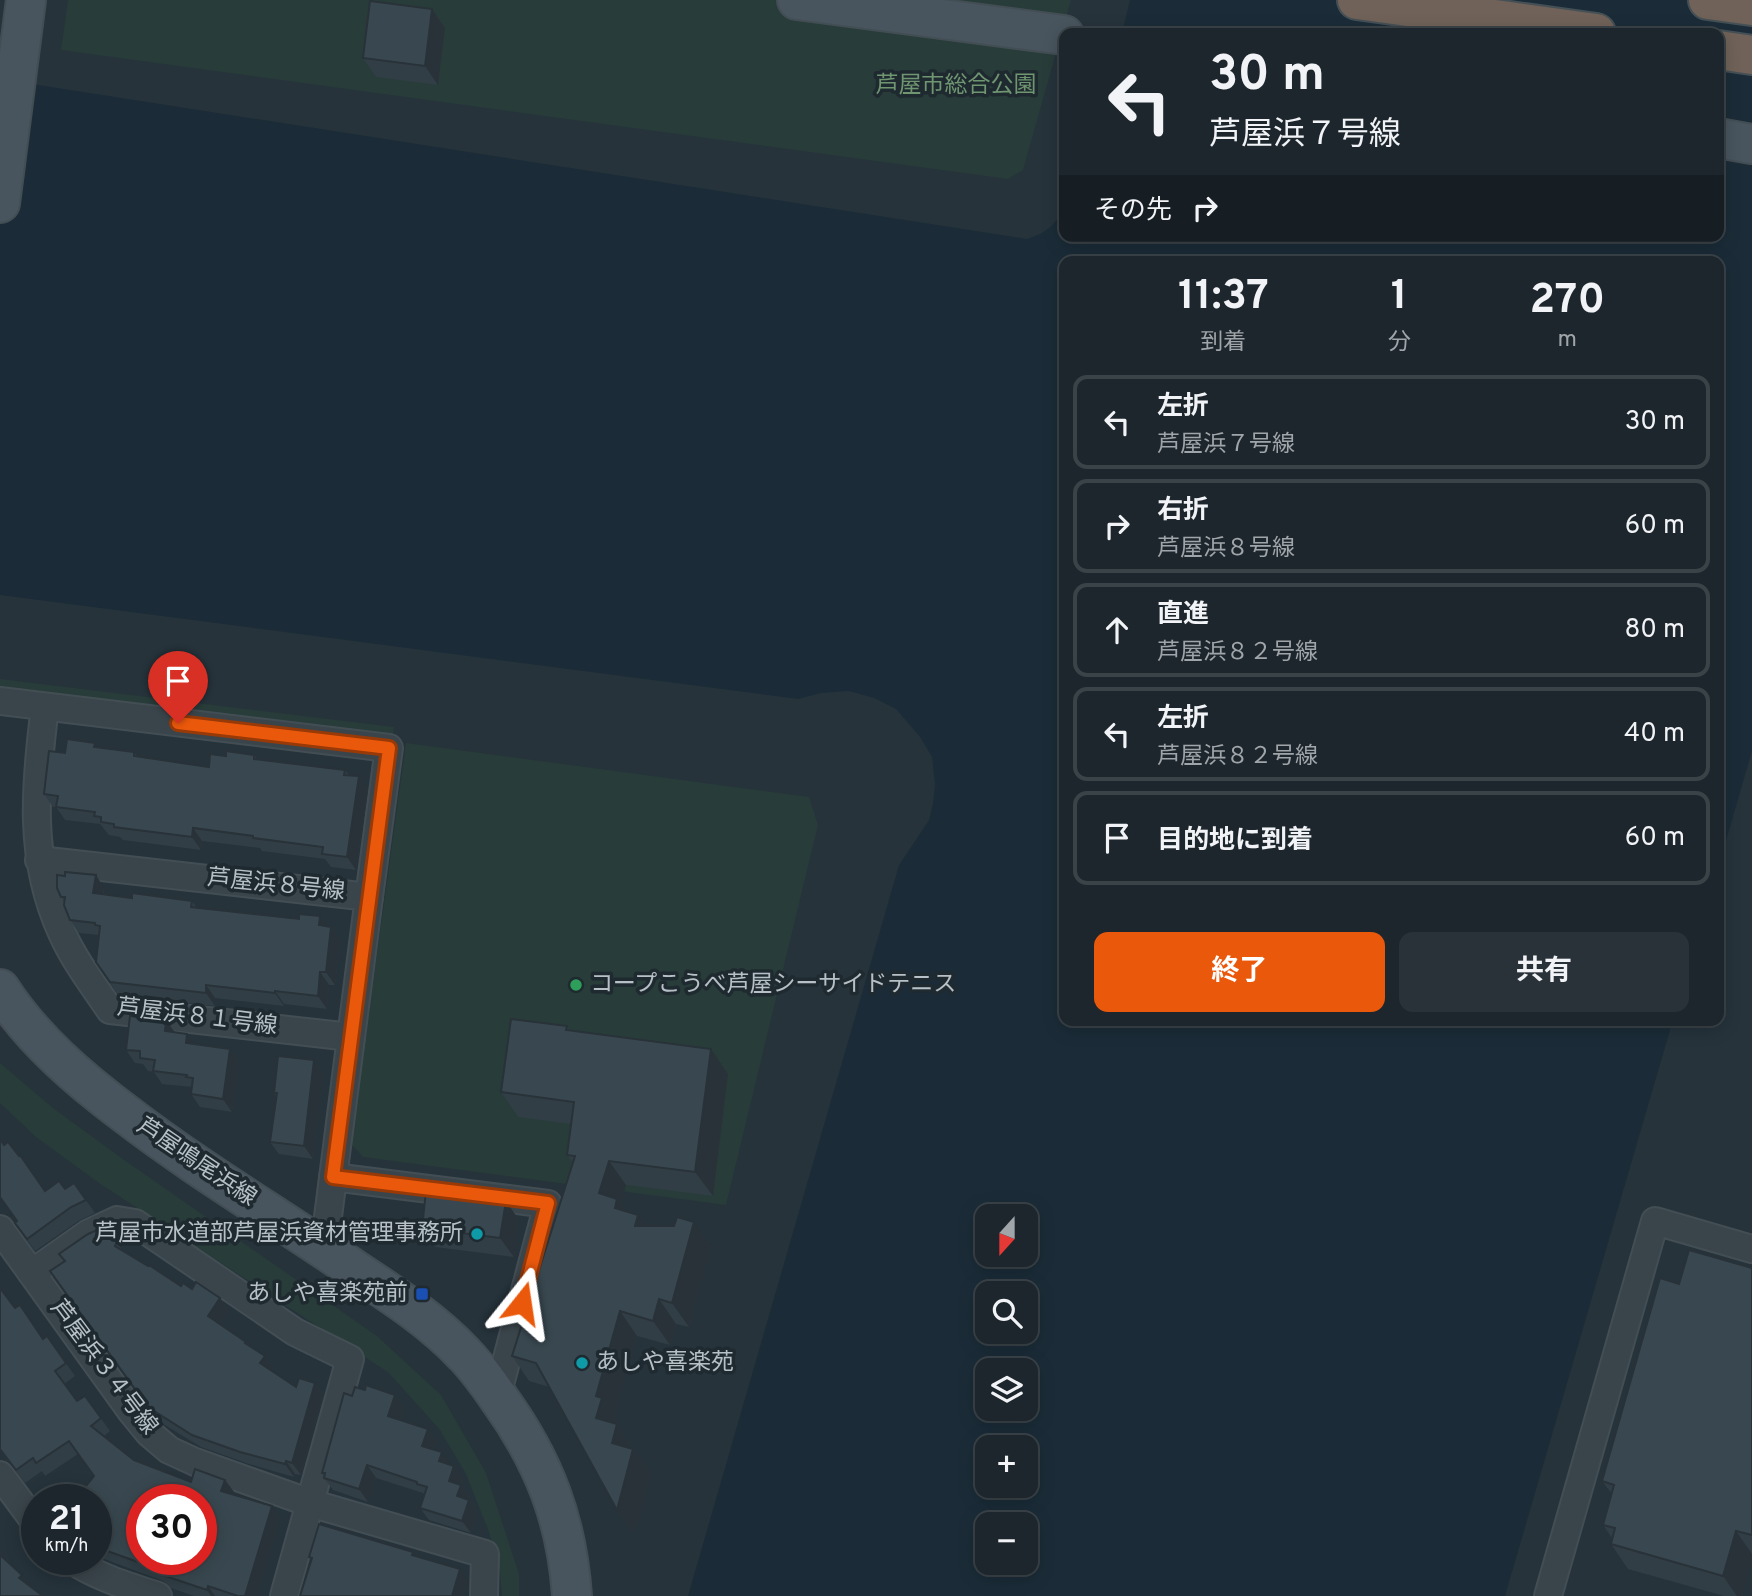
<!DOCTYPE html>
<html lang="ja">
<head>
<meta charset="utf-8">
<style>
	:root { --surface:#1c262c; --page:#293238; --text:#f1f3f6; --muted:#a0a5a9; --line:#3a4348; --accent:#ea580c }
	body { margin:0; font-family:Overpass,"Noto Sans JP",sans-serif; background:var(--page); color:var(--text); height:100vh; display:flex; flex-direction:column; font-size:26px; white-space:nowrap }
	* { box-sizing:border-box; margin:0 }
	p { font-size:23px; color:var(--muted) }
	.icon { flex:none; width:38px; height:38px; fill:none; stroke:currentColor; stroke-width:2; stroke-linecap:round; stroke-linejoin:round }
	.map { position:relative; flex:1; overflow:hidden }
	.sheet { position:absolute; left:1059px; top:256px; width:665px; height:770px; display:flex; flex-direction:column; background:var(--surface); border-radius:14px; box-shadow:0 4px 18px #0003,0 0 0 2px var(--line) }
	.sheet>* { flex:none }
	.guide { position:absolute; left:1059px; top:28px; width:665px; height:214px; border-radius:14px; box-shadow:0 4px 18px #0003,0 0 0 2px var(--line); background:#1c262c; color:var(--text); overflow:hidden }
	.needle { width:46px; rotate:201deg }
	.fabs { position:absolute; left:975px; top:1204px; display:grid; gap:14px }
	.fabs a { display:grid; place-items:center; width:63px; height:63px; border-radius:14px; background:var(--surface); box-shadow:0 4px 18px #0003,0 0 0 2px var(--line); font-size:35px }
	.speed { position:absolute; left:21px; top:1484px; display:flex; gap:14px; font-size:35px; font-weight:700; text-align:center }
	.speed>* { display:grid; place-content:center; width:91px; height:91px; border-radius:50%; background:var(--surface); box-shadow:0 4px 18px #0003,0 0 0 2px var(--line); line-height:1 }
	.speed small { font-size:18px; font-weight:400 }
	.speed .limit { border:10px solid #d22; background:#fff; color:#111 }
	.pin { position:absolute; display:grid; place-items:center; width:60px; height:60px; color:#fff; margin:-72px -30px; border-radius:50% 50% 50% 0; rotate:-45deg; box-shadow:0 0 7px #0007 }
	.pin .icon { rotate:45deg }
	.me { position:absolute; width:77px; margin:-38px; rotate:15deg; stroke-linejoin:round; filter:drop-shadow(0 0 5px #0008) }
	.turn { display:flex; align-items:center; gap:24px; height:147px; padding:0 35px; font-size:32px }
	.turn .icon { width:91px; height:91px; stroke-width:2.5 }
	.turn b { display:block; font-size:49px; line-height:60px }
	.then { display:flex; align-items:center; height:66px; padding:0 35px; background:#0003; gap:14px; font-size:26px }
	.eta { display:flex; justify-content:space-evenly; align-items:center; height:119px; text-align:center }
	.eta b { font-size:42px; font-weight:700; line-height:49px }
	.action { display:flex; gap:14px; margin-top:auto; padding:14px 35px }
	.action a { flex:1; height:80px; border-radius:14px; background:var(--accent); color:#fff; font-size:28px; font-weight:700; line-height:80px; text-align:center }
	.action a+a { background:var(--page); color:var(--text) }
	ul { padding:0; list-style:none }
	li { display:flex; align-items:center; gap:21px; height:94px; margin:0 14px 10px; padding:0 21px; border:4px solid var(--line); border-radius:14px }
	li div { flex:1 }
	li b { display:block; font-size:26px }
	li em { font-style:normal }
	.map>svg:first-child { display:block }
	.green { fill:#283c3a }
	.water { fill:#1b2c38; fill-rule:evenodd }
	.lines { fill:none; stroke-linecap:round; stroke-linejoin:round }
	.street-casing { stroke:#434e54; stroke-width:30 }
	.secondary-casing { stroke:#434e54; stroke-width:42 }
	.highway-casing { stroke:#455056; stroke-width:42 }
	.street { stroke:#3a454b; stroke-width:26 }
	.secondary { stroke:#48555e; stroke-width:38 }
	.highway { stroke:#706258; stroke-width:38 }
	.wall { fill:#313e45 }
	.shaded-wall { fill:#283238 }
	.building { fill:#394850; stroke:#283238; stroke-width:2; fill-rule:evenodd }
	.route-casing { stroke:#983908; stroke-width:18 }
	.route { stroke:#ea580c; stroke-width:12 }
	.leisure-dot { fill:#2e9e5b; stroke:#1f2a30; stroke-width:2.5 }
	.culture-dot { fill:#0f9aa8; stroke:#1f2a30; stroke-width:2.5 }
	.transit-dot { fill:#1a4fb4; stroke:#1f2a30; stroke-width:2.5 }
	.labels { text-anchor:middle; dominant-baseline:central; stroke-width:7; stroke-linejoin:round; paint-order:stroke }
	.park-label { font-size:23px; fill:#6f9571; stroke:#1f2a30 }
	.street-label { font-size:23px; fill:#b6c0c6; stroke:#1f2a30 }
	.poi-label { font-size:23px; fill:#b6c0c6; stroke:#1f2a30; text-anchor:start }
</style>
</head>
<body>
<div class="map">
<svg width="1752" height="1596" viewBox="0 0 1752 1596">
	<rect width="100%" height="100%" fill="#26333b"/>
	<g class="green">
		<polygon points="68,0 1071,0 1023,170 1008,179 61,50"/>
		<polygon points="0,679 394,727 392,742 0,692"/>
		<polygon points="406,743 809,797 818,825 726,1205 363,1157 351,1144"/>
		<polygon points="0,1063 53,1108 120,1157 377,1336 441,1395 486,1473 519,1574 519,1596 502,1596 500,1572 489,1532 466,1474 440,1430 389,1373 99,1183 36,1137 0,1103"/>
	</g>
	<path class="water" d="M1130 0H1752V751L1719 865 1718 261H1064V1020H1673L1505 1596H688L899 865 929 820 933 803 935 785 932 757 920 737 896 709 874 698 849 691 821 693 798 699 0 595V79L1027 239C1047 233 1057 224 1064 205V236H1718V33H1122ZM987 1216H1026V1255H987ZM987 1293H1026V1332H987ZM987 1370H1026V1409H987ZM987 1447H1026V1486H987ZM987 1524H1026V1563H987Z"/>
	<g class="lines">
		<g class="street-casing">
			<g id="street">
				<polyline points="0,701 389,748 369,897"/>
				<path d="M45 707C35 785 28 859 62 933 74 960 93 985 110 1010L351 1037"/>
				<polyline points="39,860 369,897 324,1248"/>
				<polyline points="333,1177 548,1204 497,1396"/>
				<polyline points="0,1229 131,1411 149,1433 169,1450 195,1462 310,1503 485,1554 484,1596"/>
				<polyline points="32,1273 89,1233 117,1220 135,1223 295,1332 350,1359 284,1596"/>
				<polyline points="0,1475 37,1525"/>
				<path d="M70 1559C97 1577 127 1586 158 1596"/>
				<polyline points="1548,1596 1655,1221 1752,1249"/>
			</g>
		</g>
		<g class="secondary-casing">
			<g id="secondary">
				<polyline points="797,0 1064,35"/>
				<polyline points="1718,138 1752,144"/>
				<polyline points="0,203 26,0"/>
				<path d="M0 989C32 1039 80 1080 127 1115 200 1171 280 1218 355 1270 393 1295 433 1321 464 1354 478 1368 489 1384 500 1400 544 1461 567 1521 572 1596"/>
			</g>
		</g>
		<g class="highway-casing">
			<g id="highway">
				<polyline points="1357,0 1596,33"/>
				<polyline points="1708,0 1752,6"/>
				<polyline points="1718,50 1752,55"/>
			</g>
		</g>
		<use href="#street" class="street"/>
		<use href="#secondary" class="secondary"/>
		<use href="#highway" class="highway"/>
	</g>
	<g class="wall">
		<polygon points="432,9 445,28 438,85 376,77 363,58"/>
		<polygon points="98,747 134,752 137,756 209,767 226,756 254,755 257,759 345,770 349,775 368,789 356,870 331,867 325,859 262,851 260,848 202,841 201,850 123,840 120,837 109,835 100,824 65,820 56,807 53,807 44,794 65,753"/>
		<polygon points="65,876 104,888 104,894 132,898 192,901 197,908 331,927 340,940 335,985 329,985 327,1009 284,1004 284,1006 215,998 215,1006 118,995 96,962 99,935 79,933 70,920 64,902 61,897"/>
		<polygon points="166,1020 175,1033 194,1044 239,1062 232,1112 200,1107 191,1094 192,1087 162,1084 154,1072 148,1071 143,1064 135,1063 126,1050"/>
		<polygon points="567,1026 570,1031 711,1049 728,1074 713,1196 626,1185 621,1204 626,1211 645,1226 711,1246 689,1327 676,1324 670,1345 637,1336 615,1416 619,1423 618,1426 651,1474 634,1534 617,1510 549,1387 529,1381 512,1356 573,1163 567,1155 571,1124 518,1117 501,1092"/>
		<polygon points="314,1060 323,1073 313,1159 279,1154 270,1142 276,1096 274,1093"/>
		<polygon points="4,1145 45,1191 65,1189 74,1183 95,1213 80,1220 35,1251 15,1223 17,1221"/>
		<polygon points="519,1220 514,1257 435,1247 422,1228"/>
		<polygon points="117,1242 122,1250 181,1286 220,1298 229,1311 220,1324 265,1356 273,1369 272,1371 296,1387 315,1383 323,1396 301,1475 295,1474 294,1477 249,1464 201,1447 160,1422 144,1401 50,1271"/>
		<polygon points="1752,1268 1752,1561 1742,1596 1724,1596 1628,1569 1611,1544 1612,1538 1603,1525 1612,1494 1602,1481 1679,1284"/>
		<polygon points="0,1288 8,1300 43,1339 47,1336 75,1376 64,1384 77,1401 85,1396 110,1431 104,1436 134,1460 191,1482 225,1480 234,1492 233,1495 280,1519 258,1596 194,1596 171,1588 169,1585 161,1580 96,1556 96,1500 94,1476 78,1454 45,1476 42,1471 25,1483 0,1451"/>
		<polygon points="365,1390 395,1395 404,1408 400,1420 428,1429 437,1442 434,1449 451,1465 454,1466 463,1479 461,1485 470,1497 469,1500 478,1513 471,1533 429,1520 420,1508 424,1495 423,1493 376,1478 368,1502 333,1490 324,1478 324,1476 322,1473"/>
	</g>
	<g class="shaded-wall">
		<polygon points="432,9 445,28 438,85 425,66"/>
		<polygon points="359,776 368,789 356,870 347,857"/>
		<polygon points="193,828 202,841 201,850 192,837"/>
		<polygon points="96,875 104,888 102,906 93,893"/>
		<polygon points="320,916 329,929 319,925"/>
		<polygon points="331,927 340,940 335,985 326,972"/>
		<polygon points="320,972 329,985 327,1009 318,996"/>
		<polygon points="206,985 215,998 215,1006 206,993"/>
		<polygon points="275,991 284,1004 284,1006 275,993"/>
		<polygon points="166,1020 175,1033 165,1031"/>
		<polygon points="187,1034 196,1047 186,1043"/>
		<polygon points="230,1049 239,1062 232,1112 223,1099"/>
		<polygon points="711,1049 728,1074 713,1196 695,1172"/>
		<polygon points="314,1060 323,1073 313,1159 304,1146"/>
		<polygon points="609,1161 626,1185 621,1204 634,1223 632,1232 599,1193"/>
		<polygon points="506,1201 519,1220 514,1257 500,1238"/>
		<polygon points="638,1215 655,1240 635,1226"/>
		<polygon points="694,1222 711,1246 689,1327 672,1303"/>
		<polygon points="220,1298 229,1311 217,1328 208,1316"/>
		<polygon points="659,1299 676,1324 670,1345 653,1321"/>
		<polygon points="620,1311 637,1336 615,1416 619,1423 618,1426 651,1474 634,1534 617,1510 596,1418 596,1396"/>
		<polygon points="265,1356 273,1369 269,1376 260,1363"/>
		<polygon points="315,1383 323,1396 301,1475 292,1463"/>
		<polygon points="395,1395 404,1408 397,1429 388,1416"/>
		<polygon points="428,1429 437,1442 431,1458 422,1446"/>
		<polygon points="442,1452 451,1465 448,1474 439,1461"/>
		<polygon points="286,1461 295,1474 294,1477 285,1464"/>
		<polygon points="367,1465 376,1478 368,1502 359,1489"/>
		<polygon points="454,1466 463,1479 461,1485 470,1497 466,1509 457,1496 449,1481"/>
		<polygon points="225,1480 234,1492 230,1504 221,1491"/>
		<polygon points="469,1500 478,1513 471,1533 462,1521"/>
		<polygon points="272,1506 280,1519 258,1596 245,1596"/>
		<polygon points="1736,1531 1752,1554 1752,1561 1742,1596 1737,1596 1723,1576"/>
		<polygon points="460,1569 469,1582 465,1596 452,1596"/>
		<polygon points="208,1586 215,1596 211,1596 207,1590"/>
	</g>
	<g class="building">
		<polygon points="370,1 432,9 425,66 363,58"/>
		<polygon points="67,739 95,743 94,747 134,752 134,756 209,767 210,754 226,756 226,751 254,755 254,759 345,770 344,775 359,776 347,857 322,854 323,847 253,838 253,836 193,828 192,837 114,827 114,824 101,822 101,817 94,816 95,812 56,807 58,796 44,794 49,751 65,753"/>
		<polygon points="65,872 96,875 93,893 132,898 132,893 192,901 191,907 299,919 299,914 320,916 319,925 331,927 326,972 320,972 318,996 275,991 275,993 206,985 206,993 110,982 96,962 100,926 95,925 95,923 70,920 64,905 65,897 61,897 57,888 57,875 65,876"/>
		<polygon points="130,1016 166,1020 165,1031 187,1034 186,1043 230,1049 223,1099 191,1094 193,1078 186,1077 187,1075 153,1071 155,1060 140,1058 140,1051 126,1050"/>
		<polygon points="511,1019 567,1026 566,1030 711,1049 695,1172 609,1161 599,1193 617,1199 615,1208 638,1215 635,1226 674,1226 677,1217 694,1222 672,1303 659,1299 653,1321 620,1311 596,1396 602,1398 596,1418 617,1424 612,1443 633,1449 617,1510 536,1363 512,1356 575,1156 567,1155 574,1102 501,1092"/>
		<polygon points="278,1056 314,1060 304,1146 270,1142 277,1093 274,1093"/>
		<polygon points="0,1139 4,1145 8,1142 19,1156 20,1155 45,1191 59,1181 65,1189 74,1183 86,1200 71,1207 27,1239 15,1223 17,1221 0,1197"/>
		<polygon points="426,1191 506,1201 500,1238 422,1228"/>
		<polygon points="97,1230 117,1242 115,1246 148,1266 149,1265 181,1286 183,1283 192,1289 196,1282 220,1298 208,1316 246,1342 245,1343 265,1356 260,1363 296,1387 299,1378 315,1383 292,1463 286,1461 285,1464 240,1452 192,1435 151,1409 135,1389 50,1271 65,1261 59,1254 88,1234"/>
		<polygon points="1689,1250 1752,1268 1752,1535 1736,1531 1723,1576 1611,1544 1615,1528 1603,1525 1614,1485 1602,1481 1660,1278 1679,1284"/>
		<path d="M0 1288 15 1308 20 1305 43 1339 47 1336 66 1363 55 1371 77 1401 85 1396 101 1418 91 1426 134 1460 191 1482 195 1469 225 1480 221 1491 272 1506 245 1596H238L208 1586 207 1590 162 1575 160 1572 152 1567 96 1547V1500H75L94 1476 69 1441 36 1463 33 1458 16 1470 0 1449ZM142 1500H201V1559H142Z"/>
		<polygon points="366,1385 395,1395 388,1416 428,1429 422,1446 442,1452 439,1461 454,1466 449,1481 461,1485 457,1496 469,1500 462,1521 420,1508 427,1487 417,1484 417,1482 367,1465 359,1489 324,1478 325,1473 322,1473 344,1393 352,1396 355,1387 365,1390"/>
		<polygon points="319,1524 413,1552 412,1555 460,1569 452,1596 300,1596 312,1558 309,1557"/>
		<polygon points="0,1555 22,1575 19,1578 43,1596 0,1596"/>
	</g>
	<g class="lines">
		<g class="route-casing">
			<polyline id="route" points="178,723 389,748 333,1177 548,1203 522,1303"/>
		</g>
		<use href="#route" class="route"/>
	</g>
	<circle class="leisure-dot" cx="576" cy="985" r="7"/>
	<g class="culture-dot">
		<circle cx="477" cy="1234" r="7"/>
		<circle cx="582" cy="1363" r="7"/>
	</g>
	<rect class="transit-dot" x="415" y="1287" width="14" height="14" rx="3.5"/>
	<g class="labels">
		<g class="park-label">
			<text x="956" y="86">芦屋市総合公園</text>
		</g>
		<g class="street-label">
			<text transform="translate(276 886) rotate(6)">芦屋浜８号線</text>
			<text transform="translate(197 1018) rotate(7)">芦屋浜８１号線</text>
			<text transform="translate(196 1163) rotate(34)">芦屋鳴尾浜線</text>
			<text transform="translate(103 1368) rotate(53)">芦屋浜３４号線</text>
		</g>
		<g class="poi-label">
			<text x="590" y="985">コープこうべ芦屋シーサイドテニス</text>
			<text x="463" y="1234" text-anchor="end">芦屋市水道部芦屋浜資材管理事務所</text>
			<text x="408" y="1294" text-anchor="end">あしや喜楽苑前</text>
			<text x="596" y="1363">あしや喜楽苑</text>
		</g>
	</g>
</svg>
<div class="fabs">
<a><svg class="needle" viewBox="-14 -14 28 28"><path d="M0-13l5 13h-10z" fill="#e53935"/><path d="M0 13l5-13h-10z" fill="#a0a5a9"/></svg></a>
<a><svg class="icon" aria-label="search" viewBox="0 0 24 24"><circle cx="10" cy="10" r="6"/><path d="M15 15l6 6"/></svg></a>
<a><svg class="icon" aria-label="layers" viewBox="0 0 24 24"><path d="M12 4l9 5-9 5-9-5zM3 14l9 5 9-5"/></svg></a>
<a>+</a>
<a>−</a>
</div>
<div class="speed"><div>21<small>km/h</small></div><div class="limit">30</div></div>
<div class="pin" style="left:178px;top:723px;background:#d93025"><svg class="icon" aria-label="arrive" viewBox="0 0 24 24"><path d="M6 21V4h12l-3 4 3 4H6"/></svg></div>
<svg class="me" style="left:522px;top:1303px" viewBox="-20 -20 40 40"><path d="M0-17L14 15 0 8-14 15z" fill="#ea580c" stroke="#fff" stroke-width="4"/></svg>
<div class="guide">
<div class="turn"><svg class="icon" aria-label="left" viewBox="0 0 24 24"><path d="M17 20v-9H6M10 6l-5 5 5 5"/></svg><div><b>30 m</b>芦屋浜７号線</div></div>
<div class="then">その先<svg class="icon" aria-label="right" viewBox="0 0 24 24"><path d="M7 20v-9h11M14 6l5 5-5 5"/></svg></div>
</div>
<section class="sheet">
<div class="eta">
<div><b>11:37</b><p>到着</p></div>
<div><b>1</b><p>分</p></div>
<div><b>270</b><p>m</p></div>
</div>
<ul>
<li><svg class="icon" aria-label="left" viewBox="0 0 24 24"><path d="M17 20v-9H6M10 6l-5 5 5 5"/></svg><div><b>左折</b><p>芦屋浜７号線</p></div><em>30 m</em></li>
<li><svg class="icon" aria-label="right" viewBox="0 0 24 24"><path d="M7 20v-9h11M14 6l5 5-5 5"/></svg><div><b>右折</b><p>芦屋浜８号線</p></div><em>60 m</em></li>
<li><svg class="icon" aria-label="ahead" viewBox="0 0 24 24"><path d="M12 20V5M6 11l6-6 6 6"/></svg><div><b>直進</b><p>芦屋浜８２号線</p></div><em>80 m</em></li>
<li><svg class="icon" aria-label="left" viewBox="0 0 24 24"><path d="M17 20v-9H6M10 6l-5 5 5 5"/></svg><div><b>左折</b><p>芦屋浜８２号線</p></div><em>40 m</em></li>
<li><svg class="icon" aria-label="arrive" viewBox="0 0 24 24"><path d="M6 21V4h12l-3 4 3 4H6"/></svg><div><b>目的地に到着</b></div><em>60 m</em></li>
</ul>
<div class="action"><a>終了</a><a>共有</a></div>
</section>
</div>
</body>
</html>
